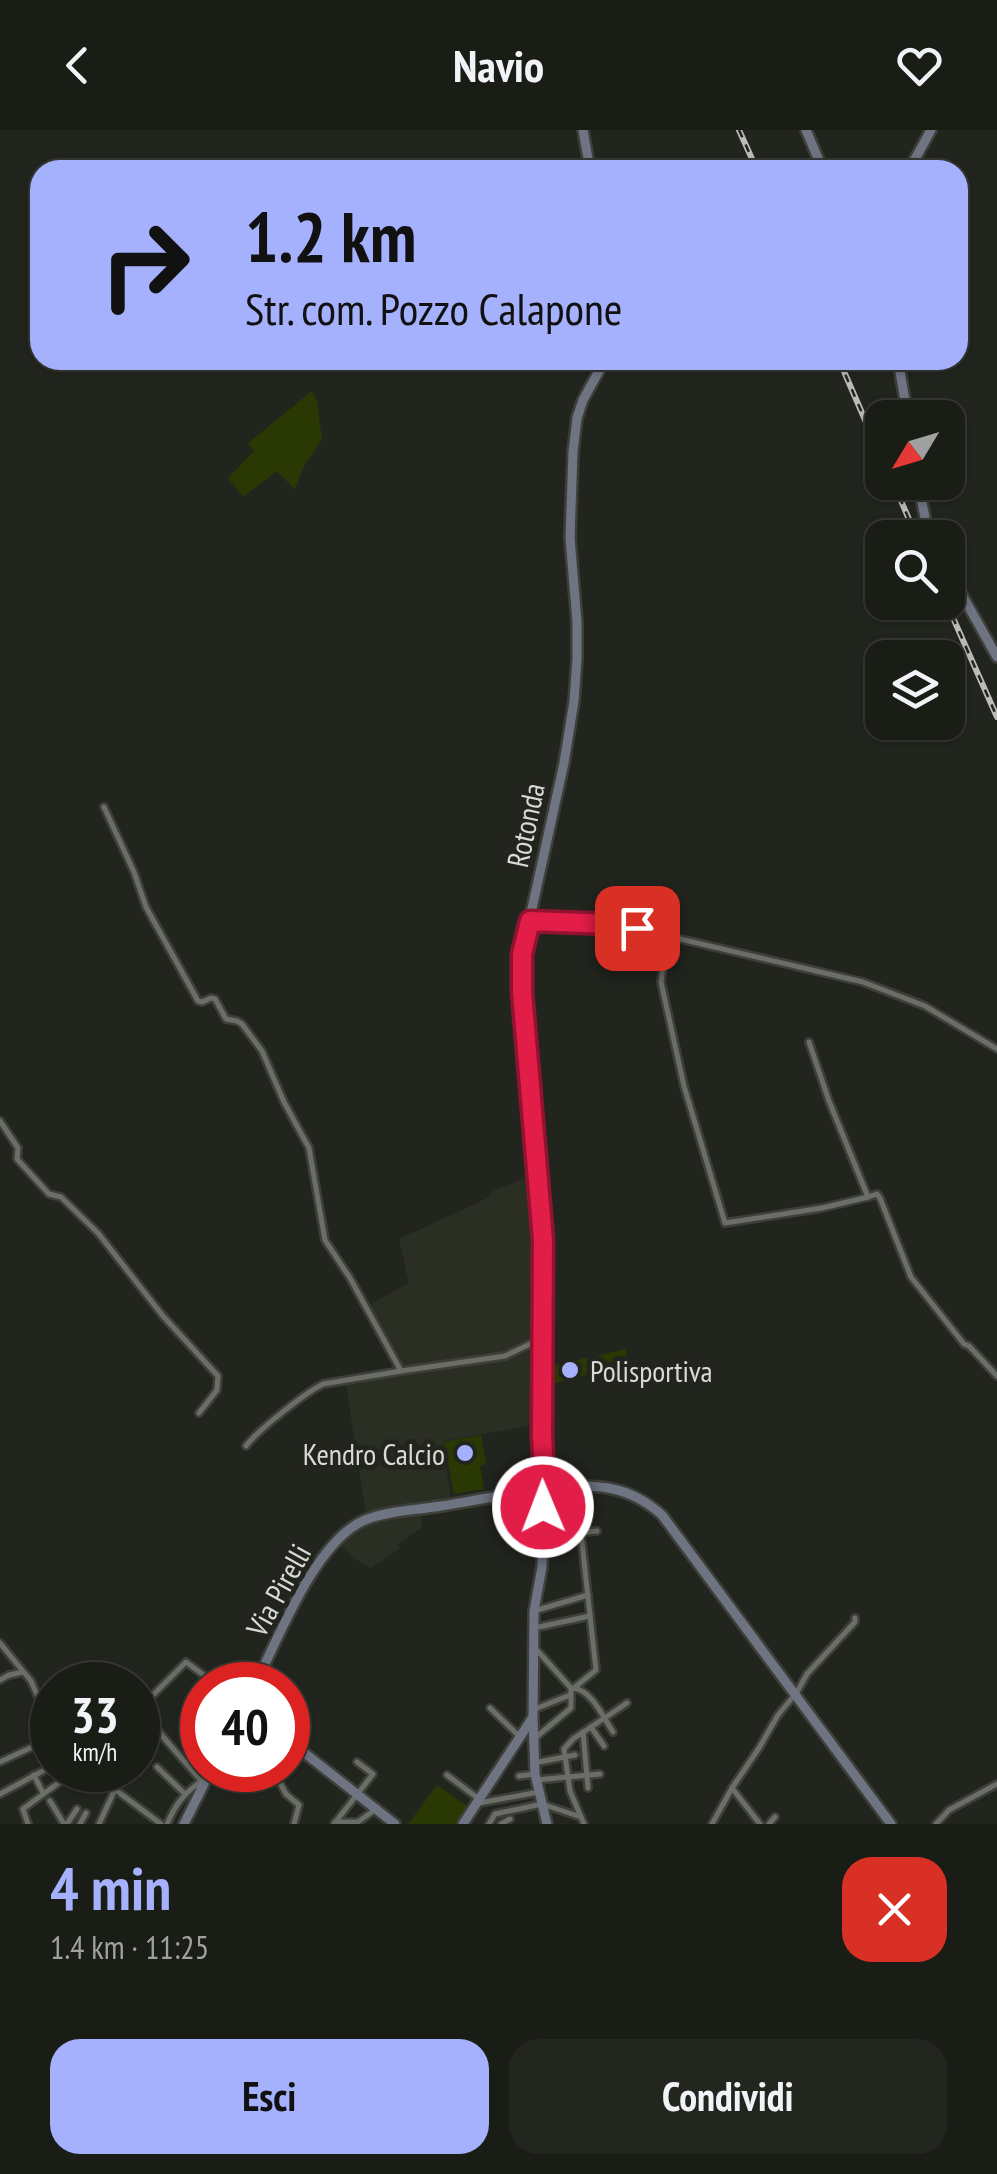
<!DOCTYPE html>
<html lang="it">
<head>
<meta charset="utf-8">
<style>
	:root { --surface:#1a1c16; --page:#23251f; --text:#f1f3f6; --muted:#9fa1a1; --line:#383a35; --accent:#a5b1fc }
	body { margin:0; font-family:"PT Sans Narrow",sans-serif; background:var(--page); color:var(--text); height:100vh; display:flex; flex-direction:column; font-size:38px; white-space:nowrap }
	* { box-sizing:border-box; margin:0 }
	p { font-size:32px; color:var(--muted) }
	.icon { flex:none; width:55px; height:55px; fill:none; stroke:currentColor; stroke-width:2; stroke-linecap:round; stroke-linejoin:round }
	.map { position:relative; height:1694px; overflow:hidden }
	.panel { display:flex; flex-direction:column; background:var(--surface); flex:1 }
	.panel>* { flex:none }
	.hud { position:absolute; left:30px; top:30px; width:938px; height:210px; border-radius:30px; box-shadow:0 2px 8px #0004,0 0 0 2px var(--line); background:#a5b1fc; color:#111; overflow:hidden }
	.needle { width:65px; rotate:232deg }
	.controls { position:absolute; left:865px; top:270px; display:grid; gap:20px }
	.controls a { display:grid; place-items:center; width:100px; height:100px; border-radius:20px; background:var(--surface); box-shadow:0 2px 8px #0004,0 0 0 2px var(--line); font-size:50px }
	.speed { position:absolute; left:30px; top:1532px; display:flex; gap:20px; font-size:50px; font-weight:700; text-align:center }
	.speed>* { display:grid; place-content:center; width:130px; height:130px; border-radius:50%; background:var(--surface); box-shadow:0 2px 8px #0004,0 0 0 2px var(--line); line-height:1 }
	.speed small { font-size:25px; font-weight:400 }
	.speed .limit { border:15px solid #d22; background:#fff; color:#111 }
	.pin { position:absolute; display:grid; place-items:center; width:85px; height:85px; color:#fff; margin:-42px; border-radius:20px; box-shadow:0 5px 15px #0006 }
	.me { position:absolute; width:110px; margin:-55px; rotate:359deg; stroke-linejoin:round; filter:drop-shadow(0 0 8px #0008) }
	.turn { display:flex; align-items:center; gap:35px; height:210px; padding:0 50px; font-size:45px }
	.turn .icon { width:130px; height:130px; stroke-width:2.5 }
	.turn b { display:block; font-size:70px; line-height:85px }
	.round { display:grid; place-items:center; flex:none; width:105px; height:105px; border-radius:30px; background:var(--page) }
	.headline { display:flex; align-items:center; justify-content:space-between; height:170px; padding:0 50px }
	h1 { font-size:60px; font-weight:700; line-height:75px; color:var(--accent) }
	.action { display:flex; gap:20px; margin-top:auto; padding:20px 50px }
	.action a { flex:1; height:115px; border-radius:30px; background:var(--accent); color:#111; font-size:40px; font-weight:700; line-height:115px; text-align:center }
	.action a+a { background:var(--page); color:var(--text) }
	header { display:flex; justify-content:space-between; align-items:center; height:130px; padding:0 50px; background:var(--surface); font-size:45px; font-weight:700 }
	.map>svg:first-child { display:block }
	.built { fill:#2b2f23 }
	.green { fill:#2a3904 }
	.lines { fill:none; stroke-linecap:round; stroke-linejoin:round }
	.street-casing { stroke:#3d3f39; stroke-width:10 }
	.secondary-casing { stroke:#3d3f39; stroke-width:14 }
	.street { stroke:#6b6e67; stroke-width:5 }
	.secondary { stroke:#6f7483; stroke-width:9 }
	.rail-casing { stroke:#bbbcb8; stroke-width:6 }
	.rail { stroke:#22251e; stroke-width:2.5; stroke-dasharray:8; stroke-linecap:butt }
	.route-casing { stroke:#92132f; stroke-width:25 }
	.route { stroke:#e11d48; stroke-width:18 }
	.poi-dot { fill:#a5b1fc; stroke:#22251e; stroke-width:4 }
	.labels { text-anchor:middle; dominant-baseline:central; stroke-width:10; stroke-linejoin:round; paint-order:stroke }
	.street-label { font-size:30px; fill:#d9dad6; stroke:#22251e }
	.poi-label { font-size:30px; fill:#d9dad6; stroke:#22251e; text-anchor:start }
</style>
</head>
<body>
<header><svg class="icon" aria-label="back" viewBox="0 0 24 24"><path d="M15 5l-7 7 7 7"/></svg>Navio<svg class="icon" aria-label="heart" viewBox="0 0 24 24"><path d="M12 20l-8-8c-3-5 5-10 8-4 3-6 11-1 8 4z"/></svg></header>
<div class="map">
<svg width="997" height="1694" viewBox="0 0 997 1694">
	<rect width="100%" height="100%" fill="#22251e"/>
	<g class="built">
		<polygon points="535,1044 541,1158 539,1208 514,1222 401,1237 367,1176 409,1153 399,1109 490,1067 489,1063"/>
		<polygon points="542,1214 540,1248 536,1251 536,1256 540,1259 539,1294 443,1311 451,1371 366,1385 346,1254 511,1228 532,1215"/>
		<polygon points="420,1382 422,1397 398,1414 400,1418 371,1438 355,1429 338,1413 353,1400 371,1391"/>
	</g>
	<g class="green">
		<polygon points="312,261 317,272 322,309 303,338 295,360 277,341 243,367 228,348 254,321 248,313"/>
		<polygon points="626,1219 627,1228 592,1236 593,1243 546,1256 547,1237"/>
		<polygon points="481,1305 486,1334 480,1336 484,1359 454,1364 444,1312"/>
		<polygon points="437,1655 471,1679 461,1694 408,1694"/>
	</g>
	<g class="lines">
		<g class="street-casing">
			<g id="street">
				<polyline points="104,677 134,742 146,777 198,871 202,872 211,868 215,869 226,889 237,891 242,894 262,921 284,972 309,1018 325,1110 350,1148 401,1241 505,1226 532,1213 541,1212"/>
				<polyline points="530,791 625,796 863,852 925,876 997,919"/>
				<polyline points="667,806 661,852 684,956 725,1093 822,1078 868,1067"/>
				<polyline points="809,912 829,971 868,1067 877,1064 880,1068 911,1147 964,1214 969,1216 997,1246"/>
				<polyline points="0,991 18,1018 17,1029 49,1064 61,1067 98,1103 163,1186 218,1246 217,1260 199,1283"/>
				<path d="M246 1316C258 1300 305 1263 323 1254L401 1241"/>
				<polyline points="545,1406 597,1401"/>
				<polyline points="534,1481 588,1465"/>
				<polyline points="534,1498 590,1486"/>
				<polyline points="0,1513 31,1551 52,1599"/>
				<polyline points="535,1518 571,1558"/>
				<polyline points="0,1550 9,1545 23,1542"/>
				<polyline points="575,1557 596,1540 578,1376"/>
				<path d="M574 1558C592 1561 603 1587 613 1602"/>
				<polyline points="192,1569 202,1590"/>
				<polyline points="141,1577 164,1608 204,1654"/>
				<polyline points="490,1578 519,1606"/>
				<polyline points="535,1579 570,1565"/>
				<polyline points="138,1580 186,1532 217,1555"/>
				<polyline points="591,1597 604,1616"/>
				<polyline points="583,1602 588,1658"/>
				<polyline points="535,1608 571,1578 571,1558"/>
				<polyline points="0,1632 52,1608"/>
				<polyline points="534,1633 575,1625"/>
				<polyline points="138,1635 138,1634"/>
				<polyline points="157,1637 184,1663"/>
				<polyline points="89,1640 161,1694"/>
				<polyline points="34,1645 43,1663"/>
				<polyline points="447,1645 479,1669"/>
				<polyline points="519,1646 535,1644"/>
				<polyline points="278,1649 286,1664 299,1675 294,1694"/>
				<polyline points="536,1650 600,1644"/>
				<polyline points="103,1651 115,1640"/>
				<polyline points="732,1658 760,1694"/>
				<polyline points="0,1664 52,1636"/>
				<polyline points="50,1671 64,1694"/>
				<polyline points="479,1673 539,1662"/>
				<polyline points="335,1692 356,1692"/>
				<polyline points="28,1694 23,1679 76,1640"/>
				<polyline points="67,1694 77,1679"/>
				<polyline points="80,1694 86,1683"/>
				<polyline points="99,1694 116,1657 133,1640"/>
				<path d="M167 1694C175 1676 182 1665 199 1653L203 1654"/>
				<polyline points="334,1694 373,1644 357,1632"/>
				<polyline points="355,1694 376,1679"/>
				<polyline points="489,1694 495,1684 542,1674 581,1687"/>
				<polyline points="501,1694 510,1689"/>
				<polyline points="584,1694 570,1661 564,1619 573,1609 627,1573"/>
				<polyline points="712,1694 732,1658 759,1618 778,1585 797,1562 807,1544 855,1492 855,1488"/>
				<polyline points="769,1694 775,1687"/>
				<polyline points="936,1694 949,1680 997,1654"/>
			</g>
		</g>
		<g class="secondary-casing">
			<g id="secondary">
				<polyline points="583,0 590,40"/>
				<polyline points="806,0 823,40"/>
				<polyline points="909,40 931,0"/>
				<polyline points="898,230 908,288"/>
				<polyline points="918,352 929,408"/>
				<polyline points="948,440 997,527"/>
				<polyline points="541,1357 544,1344 542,1306 543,1110 522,862 522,824 564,633 574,571 577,529 577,492 570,408 573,322 577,288 583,270 605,230"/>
				<path d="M546 1357C592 1355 625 1352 662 1385L891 1694"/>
				<polyline points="541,1364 545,1364 542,1437 534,1481 533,1587 535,1644 547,1694"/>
				<path d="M255 1555C278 1509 316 1410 365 1390 387 1381 417 1380 441 1376 473 1371 507 1363 540 1363"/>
				<polyline points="288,1610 395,1694"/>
				<polyline points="184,1694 211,1640"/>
				<polyline points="463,1694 533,1587"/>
			</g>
		</g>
		<use href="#street" class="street"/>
		<use href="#secondary" class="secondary"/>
		<g class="rail-casing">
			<g id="rail">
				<polyline points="739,0 757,40"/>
				<polyline points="839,230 882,329"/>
				<polyline points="893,352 917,408"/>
				<polyline points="946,472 997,587"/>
			</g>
		</g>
		<use href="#rail" class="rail"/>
	</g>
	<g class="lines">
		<g class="route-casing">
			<polyline id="route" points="543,1377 548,1360 544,1344 542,1306 543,1110 522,862 522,824 530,791 611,794 637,798"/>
		</g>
		<use href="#route" class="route"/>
	</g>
	<g class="poi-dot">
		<circle cx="570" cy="1240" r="10"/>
		<circle cx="465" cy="1323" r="10"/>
	</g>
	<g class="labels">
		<g class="street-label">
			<text transform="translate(525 695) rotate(-78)">Rotonda</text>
			<text transform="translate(278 1460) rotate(-61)">Via Pirelli</text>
		</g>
		<g class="poi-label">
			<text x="590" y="1240">Polisportiva</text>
			<text x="445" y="1323" text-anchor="end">Kendro Calcio</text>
		</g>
	</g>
</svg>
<div class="controls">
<a><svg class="needle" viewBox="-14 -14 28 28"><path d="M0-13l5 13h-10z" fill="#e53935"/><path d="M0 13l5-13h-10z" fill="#9fa1a1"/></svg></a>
<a><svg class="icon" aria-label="search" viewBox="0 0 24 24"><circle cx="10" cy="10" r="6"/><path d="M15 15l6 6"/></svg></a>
<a><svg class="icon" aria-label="layers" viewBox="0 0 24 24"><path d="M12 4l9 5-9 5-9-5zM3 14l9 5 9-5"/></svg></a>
</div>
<div class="speed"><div>33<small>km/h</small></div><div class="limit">40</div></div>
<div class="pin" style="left:637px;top:798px;background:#d93025"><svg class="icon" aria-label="arrive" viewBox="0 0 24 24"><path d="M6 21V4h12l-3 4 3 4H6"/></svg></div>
<svg class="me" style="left:543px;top:1377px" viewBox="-20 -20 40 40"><circle r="17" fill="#e11d48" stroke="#fff" stroke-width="3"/><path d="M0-11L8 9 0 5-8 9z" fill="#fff"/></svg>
<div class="hud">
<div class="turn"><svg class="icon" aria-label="right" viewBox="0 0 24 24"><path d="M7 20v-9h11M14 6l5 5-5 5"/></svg><div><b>1.2 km</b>Str. com. Pozzo Calapone</div></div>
</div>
</div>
<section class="panel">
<div class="headline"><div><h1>4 min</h1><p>1.4 km · 11:25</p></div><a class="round" style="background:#d93025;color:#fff"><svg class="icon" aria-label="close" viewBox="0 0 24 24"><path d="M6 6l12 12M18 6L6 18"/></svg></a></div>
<div class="action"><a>Esci</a><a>Condividi</a></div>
</section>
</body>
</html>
